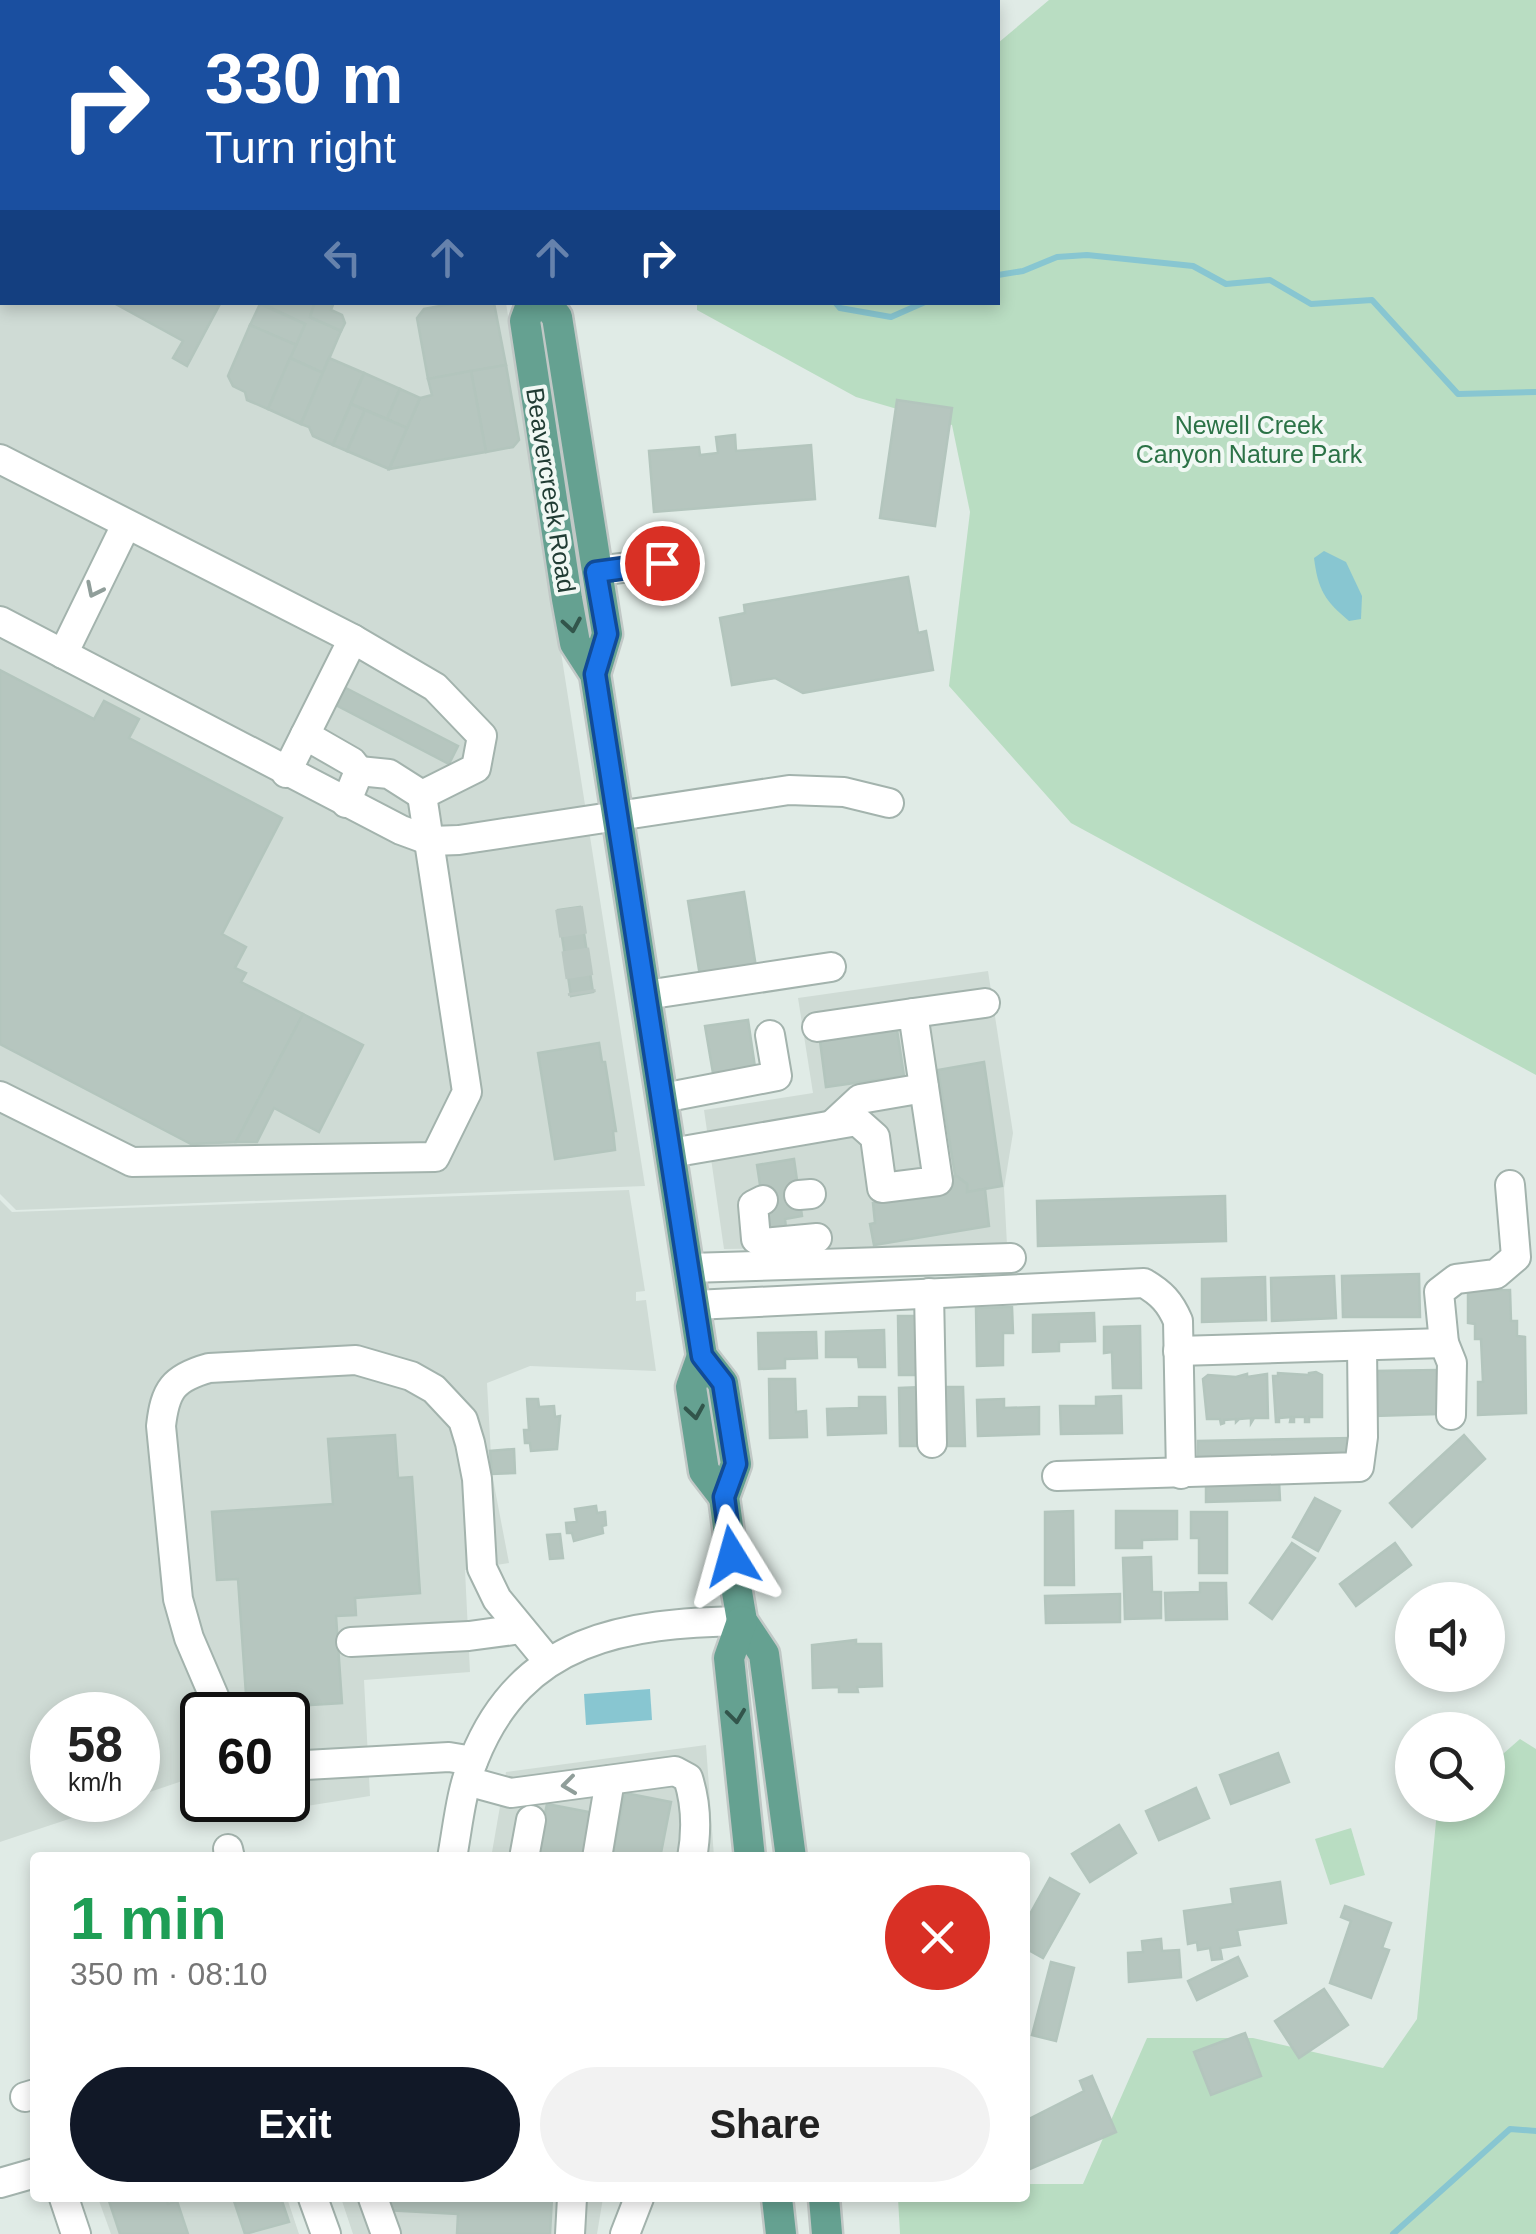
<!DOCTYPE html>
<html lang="en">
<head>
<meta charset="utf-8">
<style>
	:root { --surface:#fff; --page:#f2f2f2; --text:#222; --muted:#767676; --accent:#111827 }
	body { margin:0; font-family:Helvetica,sans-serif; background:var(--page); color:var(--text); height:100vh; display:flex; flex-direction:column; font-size:38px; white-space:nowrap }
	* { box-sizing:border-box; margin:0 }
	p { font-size:32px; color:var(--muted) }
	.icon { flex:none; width:55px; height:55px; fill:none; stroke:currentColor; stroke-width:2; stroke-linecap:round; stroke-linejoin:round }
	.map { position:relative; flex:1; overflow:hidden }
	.details { position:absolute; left:30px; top:1852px; width:1000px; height:350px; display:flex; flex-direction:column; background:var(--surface); border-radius:10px; box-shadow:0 5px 15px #0003 }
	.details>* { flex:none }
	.guide { position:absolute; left:0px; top:0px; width:1000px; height:305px; box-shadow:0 5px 15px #0003; background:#1a4fa0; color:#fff; overflow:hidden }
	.buttons { position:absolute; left:1395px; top:1582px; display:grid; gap:20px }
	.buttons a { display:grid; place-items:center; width:110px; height:110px; border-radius:50%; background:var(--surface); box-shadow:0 5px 15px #0003; font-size:50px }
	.speed { position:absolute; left:30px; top:1692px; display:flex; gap:20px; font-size:50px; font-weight:700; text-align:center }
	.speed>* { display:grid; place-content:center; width:130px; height:130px; border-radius:50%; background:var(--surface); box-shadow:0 5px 15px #0003; line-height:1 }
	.speed small { font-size:25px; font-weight:400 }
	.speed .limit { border:5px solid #111; border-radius:15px; background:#fff; color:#111 }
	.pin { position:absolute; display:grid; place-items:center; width:85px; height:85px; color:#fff; margin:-42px; border:5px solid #fff; border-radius:50%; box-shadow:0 2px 10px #0007 }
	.me { position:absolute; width:110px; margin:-55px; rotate:352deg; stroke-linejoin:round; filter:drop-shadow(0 0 8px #0008) }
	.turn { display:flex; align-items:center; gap:35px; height:210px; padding:0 40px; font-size:45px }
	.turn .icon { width:130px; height:130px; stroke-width:2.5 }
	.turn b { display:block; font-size:70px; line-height:85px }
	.lanes { display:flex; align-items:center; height:95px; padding:0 40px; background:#0003; justify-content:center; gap:50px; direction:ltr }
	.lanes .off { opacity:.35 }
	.round { display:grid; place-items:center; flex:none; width:105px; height:105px; border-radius:52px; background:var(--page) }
	.headline { display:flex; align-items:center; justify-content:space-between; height:170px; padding:0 40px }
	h1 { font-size:60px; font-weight:800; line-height:75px; color:#1e9e55 }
	.cta { display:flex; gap:20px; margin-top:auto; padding:20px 40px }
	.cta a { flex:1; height:115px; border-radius:60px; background:var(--accent); color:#fff; font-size:40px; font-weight:800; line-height:115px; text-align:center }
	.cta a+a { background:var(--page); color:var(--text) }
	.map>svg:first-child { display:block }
	.built { fill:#cfdbd5 }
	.green { fill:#b9ddc2 }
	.water { fill:#88c6d1 }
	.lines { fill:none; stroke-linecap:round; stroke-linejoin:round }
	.stream { stroke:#88c6d1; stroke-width:6 }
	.building { fill:#b6c6bf; stroke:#b3c5bd; stroke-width:2.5 }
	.minor-tunnel { stroke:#bac8c2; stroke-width:28; stroke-dasharray:28 14; stroke-linecap:butt }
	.minor-casing { stroke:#a3b3ad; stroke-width:32 }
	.major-casing { stroke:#c1c8c6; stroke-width:35 }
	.minor { stroke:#fff; stroke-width:28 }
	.major { stroke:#65a191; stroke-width:30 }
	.oneway { stroke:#909e9a }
	.oneway2 { stroke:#32554b }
	.route-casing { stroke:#114b97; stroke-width:25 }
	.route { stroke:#1a73e8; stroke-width:18 }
	.labels { text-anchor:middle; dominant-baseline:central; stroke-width:8; stroke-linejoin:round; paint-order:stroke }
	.park-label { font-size:25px; fill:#2b7246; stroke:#f1f8f4 }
	.street-label { font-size:25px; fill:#213c34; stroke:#f1f8f4 }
</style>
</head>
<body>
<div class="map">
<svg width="1536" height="2234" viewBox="0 0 1536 2234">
	<rect width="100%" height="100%" fill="#e0ebe6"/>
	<g class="built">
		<polygon points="0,0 512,0 2,2 2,302 506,303 645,1186 16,1210 0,1194"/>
		<polygon points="988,971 1013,1133 1004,1188 1007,1245 724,1249 704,1110 813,1093 798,998"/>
		<polygon points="629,1190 645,1291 636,1292 636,1301 646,1300 656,1371 530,1366 487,1383 492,1474 509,1563 465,1570 470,1672 364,1680 370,1796 212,1821 205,1800 288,1800 288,1715 202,1715 202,1792 197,1776 138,1796 138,1715 52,1715 52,1800 126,1800 0,1842 0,1200 12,1212"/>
		<polygon points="706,1745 714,1857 491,1858 506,1772"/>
		<polygon points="98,2198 287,2198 299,2234 111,2234"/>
		<polygon points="341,2198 603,2198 597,2234 353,2234"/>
	</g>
	<g class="green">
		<polygon points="1049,0 1536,0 1536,1075 1071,823 949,686 970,512 952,425 856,397 697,310 697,302 998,302 998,43"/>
		<polygon points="1520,1739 1536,1749 1536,2234 900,2234 898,2198 1025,2198 1025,2179 1028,2184 1083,2184 1147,2038 1253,2038 1383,2068 1417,2019 1437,1811 1444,1805 1488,1805 1488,1767"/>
		<polygon points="1351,1828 1365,1875 1330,1885 1315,1839"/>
	</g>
	<g class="water">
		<path d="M1324 551 1346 562 1362 596 1361 619 1349 621C1325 601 1318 590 1314 558Z"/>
		<polygon points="650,1689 652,1720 586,1725 584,1694"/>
	</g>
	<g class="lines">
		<g class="stream">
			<polyline points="998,275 1023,271 1057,257 1087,255 1193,266 1226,284 1270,280 1311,304 1372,300 1458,394 1536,392"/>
			<polyline points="835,302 840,308 891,317 925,302"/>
			<polyline points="1393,2234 1510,2129 1536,2131"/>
		</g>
	</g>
	<g class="building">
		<polygon points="2,124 2,243 0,241"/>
		<polygon points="112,302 221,302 187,366 173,358 183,341"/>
		<polygon points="260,302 315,302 310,317 341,331 323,373 290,358 305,324"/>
		<polygon points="315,302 334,302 331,310 342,315 345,323 341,331 310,317"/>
		<polygon points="462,302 494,303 506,365 428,379 417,318 424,309"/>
		<polygon points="260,304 305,324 296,345 250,325"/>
		<polygon points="250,325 296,345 268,409 247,400 245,392 233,386 228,376"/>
		<polygon points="290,358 323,373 301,424 268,409"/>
		<polygon points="329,358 364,373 333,445 313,436 309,427 301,424"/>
		<polygon points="506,365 519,440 513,447 486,452 471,371"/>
		<polygon points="471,371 486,452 389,469 420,398 432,395 428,379"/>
		<polygon points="364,373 400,389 387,419 351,404"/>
		<polygon points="400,389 420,398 407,428 387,419"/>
		<polygon points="897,400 952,408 935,526 880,518"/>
		<polygon points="351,404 365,410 347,451 333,445"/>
		<polygon points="365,410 407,428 389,469 347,451"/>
		<polygon points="735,435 736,451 811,445 815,499 654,512 649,451 699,447 700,455 718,453 716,437"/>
		<polygon points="908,577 918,633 926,631 933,670 803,693 775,678 732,685 720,618 745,613 744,605"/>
		<polygon points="0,670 94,719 104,701 139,719 129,738 282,818 222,934 246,947 235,968 246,973 241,982 303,1014 236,1142 191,1144 0,1044"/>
		<polygon points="342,686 458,746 449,764 332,703"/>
		<polygon points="744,892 756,967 700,976 688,901"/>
		<polygon points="580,907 593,992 571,996 558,910"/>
		<polygon points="303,1014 363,1045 319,1132 274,1108 257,1142 236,1142"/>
		<polygon points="748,1020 755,1067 713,1073 705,1026"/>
		<polygon points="897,1030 904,1076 826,1087 820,1041"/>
		<polygon points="599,1043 602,1062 605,1062 616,1131 613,1131 615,1150 555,1159 538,1053"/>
		<polygon points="984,1062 1002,1186 967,1192 967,1184 955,1175 938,1070"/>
		<polygon points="794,1159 802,1216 785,1219 786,1228 767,1231 757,1165"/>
		<polygon points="955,1175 967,1184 967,1192 985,1189 989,1226 874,1245 870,1224 875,1223 873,1203 944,1192"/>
		<polygon points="1225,1196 1226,1241 1038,1246 1037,1201"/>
		<polygon points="1419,1274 1420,1317 1343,1317 1342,1276"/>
		<polygon points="1334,1276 1336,1318 1272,1321 1271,1278"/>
		<polygon points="1265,1277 1266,1320 1202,1322 1202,1279"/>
		<polygon points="1510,1290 1511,1321 1517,1321 1517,1336 1525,1337 1526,1413 1478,1415 1478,1382 1483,1382 1481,1339 1475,1339 1475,1324 1468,1323 1468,1291"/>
		<polygon points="1012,1307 1013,1333 1003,1333 1003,1365 977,1366 976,1308"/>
		<polygon points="1094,1313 1095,1341 1059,1342 1059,1351 1033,1352 1033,1315"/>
		<polygon points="898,1316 921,1316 922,1375 899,1375"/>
		<polygon points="1140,1326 1141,1388 1113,1388 1112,1352 1104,1353 1104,1327"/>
		<polygon points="884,1330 885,1367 859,1367 858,1357 826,1357 826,1332"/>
		<polygon points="816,1332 817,1358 785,1359 785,1368 759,1369 758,1333"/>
		<polygon points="1437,1370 1438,1414 1374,1416 1374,1371"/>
		<polygon points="1316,1372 1322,1375 1322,1417 1309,1417 1309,1422 1305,1422 1305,1417 1294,1417 1294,1422 1290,1422 1291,1417 1279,1418 1279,1422 1276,1422 1273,1376 1278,1376 1278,1373 1309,1375 1309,1373"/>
		<polygon points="1247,1374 1247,1377 1267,1374 1268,1418 1254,1418 1251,1423 1251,1418 1239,1419 1236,1422 1236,1419 1224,1420 1224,1423 1221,1424 1220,1419 1207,1419 1203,1379 1208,1375 1236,1377"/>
		<polygon points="769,1379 795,1379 796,1412 806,1411 807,1437 770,1438"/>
		<polygon points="922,1387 923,1446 900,1446 899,1388"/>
		<polygon points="940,1387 963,1387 965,1446 942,1446"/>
		<polygon points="1121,1396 1122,1433 1061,1434 1060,1406 1096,1406 1096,1397"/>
		<polygon points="859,1397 885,1397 886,1433 828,1435 827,1409 859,1408"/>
		<polygon points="527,1399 538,1399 539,1407 554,1406 555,1417 560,1416 557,1449 531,1451 530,1443 525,1443 524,1430 529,1430"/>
		<polygon points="1004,1399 1004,1408 1039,1407 1039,1434 978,1436 977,1400"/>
		<polygon points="395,1435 398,1478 412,1477 420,1593 355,1598 356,1615 336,1616 342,1703 247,1709 238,1579 217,1580 212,1512 333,1504 328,1439"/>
		<polygon points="1464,1435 1485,1459 1412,1527 1390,1503"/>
		<polygon points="1351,1438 1351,1457 1198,1460 1198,1441"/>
		<polygon points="514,1449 515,1473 492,1474 490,1451"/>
		<polygon points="1279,1481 1280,1500 1206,1502 1206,1483"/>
		<polygon points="1315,1498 1340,1511 1318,1551 1293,1537"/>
		<polygon points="596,1506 597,1513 605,1512 606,1525 602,1526 603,1533 574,1541 572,1533 567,1533 566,1523 577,1522 575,1509"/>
		<polygon points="1073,1511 1074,1585 1045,1585 1045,1512"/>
		<polygon points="1116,1511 1177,1511 1177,1539 1142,1540 1142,1548 1116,1548"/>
		<polygon points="1191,1512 1227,1512 1227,1573 1199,1573 1199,1538 1191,1538"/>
		<polygon points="560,1534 563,1558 550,1559 547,1535"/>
		<polygon points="1292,1543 1315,1558 1272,1619 1250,1603"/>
		<polygon points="1395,1543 1411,1565 1356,1606 1340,1584"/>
		<polygon points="1151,1557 1152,1592 1161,1592 1161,1618 1125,1619 1123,1558"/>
		<polygon points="1200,1583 1226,1583 1227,1619 1166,1620 1165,1593 1200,1592"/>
		<polygon points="1120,1594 1120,1622 1046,1623 1045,1596"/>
		<polygon points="856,1640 856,1644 881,1644 882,1686 857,1687 858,1692 839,1692 839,1687 813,1688 812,1645"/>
		<polygon points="1278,1753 1289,1782 1231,1804 1220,1775"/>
		<polygon points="1196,1788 1209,1818 1159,1840 1146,1811"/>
		<polygon points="625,1793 671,1802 660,1858 612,1858"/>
		<polygon points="547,1804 594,1813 585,1858 536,1858"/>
		<polygon points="1119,1825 1136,1853 1090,1882 1072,1854"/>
		<polygon points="1050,1878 1079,1894 1043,1958 1025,1948 1025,1923"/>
		<polygon points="1280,1882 1286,1923 1237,1930 1240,1945 1220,1948 1222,1959 1212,1960 1210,1948 1198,1950 1197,1942 1188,1944 1184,1911 1233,1904 1231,1889"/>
		<polygon points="1345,1906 1391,1923 1382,1948 1389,1950 1371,1998 1330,1983 1351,1921 1341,1917"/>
		<polygon points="1161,1939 1162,1951 1179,1950 1181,1977 1129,1982 1128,1953 1143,1952 1142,1941"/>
		<polygon points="1238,1957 1247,1976 1197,2000 1188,1981"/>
		<polygon points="1051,1962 1074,1968 1056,2041 1032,2035"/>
		<polygon points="1324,1989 1348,2025 1299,2058 1275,2021"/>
		<polygon points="1245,2033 1261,2076 1211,2095 1194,2052"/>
		<polygon points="1092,2076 1116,2132 1025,2171 1025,2121 1084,2091 1080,2081"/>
		<polygon points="108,2198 166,2198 168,2204 177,2201 188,2234 120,2234"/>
		<polygon points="233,2198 281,2198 289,2222 245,2234"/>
		<polygon points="386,2198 552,2198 550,2234 457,2234 458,2214 385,2210"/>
	</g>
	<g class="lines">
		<polyline class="minor-tunnel" points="569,908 582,994"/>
		<g class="minor-casing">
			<g id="minor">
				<polyline points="619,2 619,0"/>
				<polyline points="0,459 353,639 286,773"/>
				<polyline points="597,571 662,563"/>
				<polyline points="0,621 401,830 431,841 459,840 789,790 844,792 889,803"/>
				<polyline points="63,654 126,525"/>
				<polyline points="305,735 352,762 359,771 346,803"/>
				<polyline points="359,771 389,774 422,795"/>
				<polyline points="646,995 831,967"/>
				<polyline points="913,1013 985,1003"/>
				<polyline points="0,1096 132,1162 435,1157 467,1092 422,795 476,768 482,736 435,687 353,639"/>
				<polyline points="663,1098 777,1076 770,1035"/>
				<polyline points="832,1125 860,1099 924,1088"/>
				<polyline points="671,1153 857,1121 875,1137 882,1188 938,1181 913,1013 817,1027"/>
				<polyline points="799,1195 811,1194"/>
				<polyline points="763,1200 753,1205 756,1239 762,1243 817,1238"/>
				<polyline points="689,1268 1011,1258"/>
				<polyline points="929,1293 932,1443"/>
				<path d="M695 1305 1144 1283C1161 1293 1170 1302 1178 1321L1181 1474"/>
				<polyline points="1178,1351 1444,1343"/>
				<polyline points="1451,1415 1452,1363 1444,1343 1439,1292 1456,1279 1496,1274 1516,1257 1510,1185"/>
				<polyline points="1057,1476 1359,1467 1363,1437 1362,1346"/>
				<polyline points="351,1642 469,1636 521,1629"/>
				<path d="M222 1715 189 1638 178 1599 161 1426C165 1390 173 1378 209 1368L356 1360 411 1376 434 1389 463 1420 470 1443 477 1479 482 1568 497 1599 548 1661"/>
				<polyline points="288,1766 449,1757 473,1761"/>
				<path d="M467 1781 511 1793 675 1771 688 1778C696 1803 697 1831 692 1858"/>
				<polyline points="228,1849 230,1858"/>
				<path d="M452 1858C458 1825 461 1790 474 1759 522 1638 625 1623 742 1621"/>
				<polyline points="524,1858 531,1820"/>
				<polyline points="597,1858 610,1780"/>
				<polyline points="25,2097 35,2094"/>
				<polyline points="0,2183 35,2173"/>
				<polyline points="64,2198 76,2234"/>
				<polyline points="313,2198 326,2234"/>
				<polyline points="373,2198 386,2234"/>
				<polyline points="570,2234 572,2198"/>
				<polyline points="625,2234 639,2198"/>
			</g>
		</g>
		<g class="major-casing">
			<g id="major">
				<polyline points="544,2 544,0"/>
				<polyline points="532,302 525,321 567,599 575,643 595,674 702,1356 723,1383 736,1464 724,1497 736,1586 742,1621 764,1654 791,1858"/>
				<polyline points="545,302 557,317 607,634 595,674"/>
				<polyline points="702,1356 691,1387 704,1471 724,1497"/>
				<polyline points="742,1621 729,1658 750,1858"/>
				<polyline points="777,2198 781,2234"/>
				<polyline points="824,2198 827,2234"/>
			</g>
		</g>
		<use href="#minor" class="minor"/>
		<use href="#major" class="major"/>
	</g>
	<defs><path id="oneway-chevron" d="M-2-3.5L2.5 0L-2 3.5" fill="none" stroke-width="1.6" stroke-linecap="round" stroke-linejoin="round" transform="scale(2.5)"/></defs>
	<g class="oneway">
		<use href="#oneway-chevron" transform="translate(94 590) rotate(116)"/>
		<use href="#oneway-chevron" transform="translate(569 1785) rotate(173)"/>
	</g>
	<g class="oneway2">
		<use href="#oneway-chevron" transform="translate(572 625) rotate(80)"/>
		<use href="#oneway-chevron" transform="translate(695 1412) rotate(81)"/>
		<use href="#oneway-chevron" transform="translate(736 1716) rotate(83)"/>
	</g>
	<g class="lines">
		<g class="route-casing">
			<polyline id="route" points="662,563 596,572 607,634 595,674 702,1356 723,1383 736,1464 724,1497 732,1556"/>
		</g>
		<use href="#route" class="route"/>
	</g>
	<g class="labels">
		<g class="park-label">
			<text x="1249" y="425">Newell Creek<tspan x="1249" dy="29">Canyon Nature Park</tspan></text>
		</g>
		<g class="street-label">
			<text transform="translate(551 490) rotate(81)">Beavercreek Road</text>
		</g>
	</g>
</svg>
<div class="buttons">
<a><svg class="icon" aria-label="sound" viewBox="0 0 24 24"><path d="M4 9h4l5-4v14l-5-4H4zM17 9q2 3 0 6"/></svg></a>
<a><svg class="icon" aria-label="search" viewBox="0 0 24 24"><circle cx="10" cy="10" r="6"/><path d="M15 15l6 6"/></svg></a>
</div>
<div class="speed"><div>58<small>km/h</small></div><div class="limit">60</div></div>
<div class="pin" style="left:662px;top:563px;background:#d93025"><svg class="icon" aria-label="arrive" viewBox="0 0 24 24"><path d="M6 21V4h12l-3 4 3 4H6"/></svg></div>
<svg class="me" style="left:732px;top:1556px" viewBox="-20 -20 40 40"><path d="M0-17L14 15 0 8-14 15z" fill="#1a73e8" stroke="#fff" stroke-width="4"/></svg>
<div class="guide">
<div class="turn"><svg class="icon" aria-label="right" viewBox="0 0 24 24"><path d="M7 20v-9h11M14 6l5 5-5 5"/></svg><div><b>330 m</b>Turn right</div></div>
<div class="lanes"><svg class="icon off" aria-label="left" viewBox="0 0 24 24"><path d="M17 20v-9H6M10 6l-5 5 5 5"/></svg><svg class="icon off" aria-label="ahead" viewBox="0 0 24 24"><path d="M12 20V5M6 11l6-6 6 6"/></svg><svg class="icon off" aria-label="ahead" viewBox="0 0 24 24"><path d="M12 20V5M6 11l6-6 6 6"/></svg><svg class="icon" aria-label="right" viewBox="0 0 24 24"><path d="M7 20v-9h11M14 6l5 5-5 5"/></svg></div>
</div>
<section class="details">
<div class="headline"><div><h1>1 min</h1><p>350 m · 08:10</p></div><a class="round" style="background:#d93025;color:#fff"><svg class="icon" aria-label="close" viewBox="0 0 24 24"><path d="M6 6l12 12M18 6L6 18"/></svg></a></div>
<div class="cta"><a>Exit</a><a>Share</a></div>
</section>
</div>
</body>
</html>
